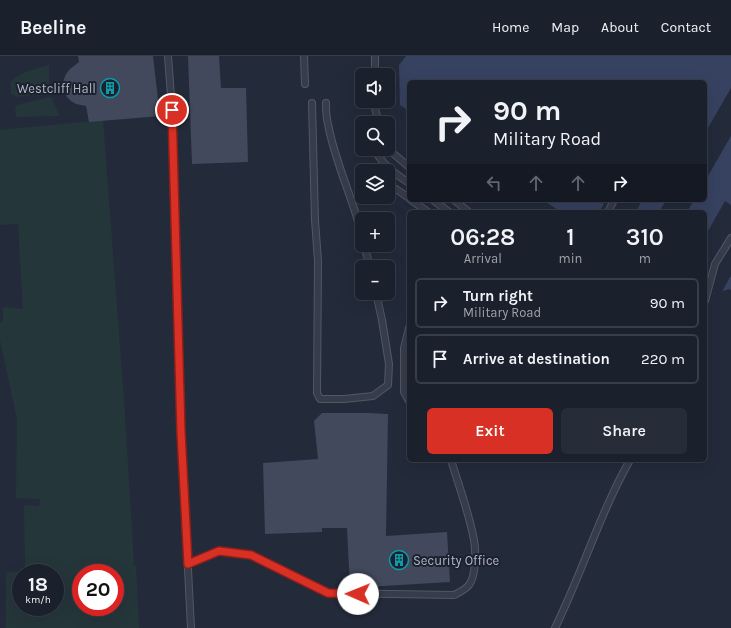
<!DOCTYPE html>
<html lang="en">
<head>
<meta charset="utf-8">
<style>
	:root { --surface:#1a202c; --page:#272d38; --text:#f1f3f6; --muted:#9fa3a9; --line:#383e48; --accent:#d93025 }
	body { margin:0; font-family:Karla,sans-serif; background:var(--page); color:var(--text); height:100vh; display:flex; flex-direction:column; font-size:15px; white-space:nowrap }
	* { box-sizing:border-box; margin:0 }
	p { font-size:13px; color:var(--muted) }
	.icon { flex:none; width:22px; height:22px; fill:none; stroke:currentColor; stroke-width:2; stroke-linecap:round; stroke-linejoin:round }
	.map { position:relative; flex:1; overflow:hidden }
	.details { position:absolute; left:407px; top:154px; width:300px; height:252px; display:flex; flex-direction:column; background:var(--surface); border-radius:6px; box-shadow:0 4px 16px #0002,0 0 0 1px var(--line) }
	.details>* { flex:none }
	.hud { position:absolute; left:407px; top:24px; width:300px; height:122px; border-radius:6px; box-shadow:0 4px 16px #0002,0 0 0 1px var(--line); background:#1a202c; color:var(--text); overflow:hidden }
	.tools { position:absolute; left:355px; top:12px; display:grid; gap:8px }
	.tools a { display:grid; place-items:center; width:40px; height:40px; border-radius:6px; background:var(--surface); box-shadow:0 4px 16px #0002,0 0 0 1px var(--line); font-size:20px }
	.speed { position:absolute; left:12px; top:508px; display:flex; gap:8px; font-size:20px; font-weight:700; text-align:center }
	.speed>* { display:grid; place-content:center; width:52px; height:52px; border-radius:50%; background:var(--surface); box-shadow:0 4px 16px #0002,0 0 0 1px var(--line); line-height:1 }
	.speed small { font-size:10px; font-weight:400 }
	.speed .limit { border:6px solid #d22; background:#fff; color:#111 }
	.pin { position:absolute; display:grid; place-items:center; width:34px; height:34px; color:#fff; margin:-17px; border:2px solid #fff; border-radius:50%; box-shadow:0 1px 4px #0007 }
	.me { position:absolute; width:44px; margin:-22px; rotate:271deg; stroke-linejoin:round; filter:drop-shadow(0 0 3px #0008) }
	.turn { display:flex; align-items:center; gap:14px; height:84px; padding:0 20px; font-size:18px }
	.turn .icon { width:52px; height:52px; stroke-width:2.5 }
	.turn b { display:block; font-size:28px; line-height:34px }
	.lanes { display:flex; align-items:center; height:38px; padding:0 20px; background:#0003; justify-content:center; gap:20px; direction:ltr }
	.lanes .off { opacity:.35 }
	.eta { display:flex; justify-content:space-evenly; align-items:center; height:68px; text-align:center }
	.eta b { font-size:24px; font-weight:600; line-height:28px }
	.button { display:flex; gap:8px; margin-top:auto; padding:8px 20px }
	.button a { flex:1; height:46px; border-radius:6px; background:var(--accent); color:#fff; font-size:16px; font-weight:600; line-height:46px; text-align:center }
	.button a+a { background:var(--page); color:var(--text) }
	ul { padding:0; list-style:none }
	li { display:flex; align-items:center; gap:12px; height:50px; margin:0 8px 6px; padding:0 12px; border:2px solid var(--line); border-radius:6px }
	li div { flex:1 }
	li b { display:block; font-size:15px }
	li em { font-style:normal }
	header { display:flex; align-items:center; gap:24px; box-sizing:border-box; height:56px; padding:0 20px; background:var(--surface); border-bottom:1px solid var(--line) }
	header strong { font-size:19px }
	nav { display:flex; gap:22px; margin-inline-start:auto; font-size:14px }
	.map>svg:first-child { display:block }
	.green { fill:#25363b; fill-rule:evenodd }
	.water { fill:#374261 }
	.pier { fill:#232a3a }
	.building { fill:#42495c }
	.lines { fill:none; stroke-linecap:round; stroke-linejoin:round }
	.lane-casing { stroke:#525766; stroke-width:8 }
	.lane { stroke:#373c4b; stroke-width:6 }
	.route-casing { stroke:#8d1f18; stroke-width:10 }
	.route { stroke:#d93025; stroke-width:7 }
	.labels { text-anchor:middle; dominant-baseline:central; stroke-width:4; stroke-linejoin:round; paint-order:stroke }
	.poi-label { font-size:13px; fill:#b2b7c6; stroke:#1c212f; text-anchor:end }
</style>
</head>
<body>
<header>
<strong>Beeline</strong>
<nav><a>Home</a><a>Map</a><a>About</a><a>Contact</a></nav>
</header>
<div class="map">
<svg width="731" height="572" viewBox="0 0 731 572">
	<rect width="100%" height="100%" fill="#232a3a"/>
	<g class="green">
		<path d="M49 9V32L48 34 44 37 18 41 11 38 10 26C21 16 35 13 49 9Z"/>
		<polygon points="49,41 52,42 59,60 16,61 15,52 17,49"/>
		<path d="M103 64 125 359 134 510H136L139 572H6V516L25 515 24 449 39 450 40 443 16 442 17 363 0 284V266H3V251L23 253 18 168 0 169V74ZM21 517H55V551H21ZM81 517H115V551H81Z"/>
	</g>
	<g class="water">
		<polygon points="406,0 731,0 731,32 705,77 705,26 409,26 409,55 400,49 399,9"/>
		<polygon points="731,80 731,234 729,233 705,241 705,156 687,156 694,144 705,144 705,125"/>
		<polygon points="543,144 666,144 659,156 561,156"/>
	</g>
	<g class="pier">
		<polygon points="597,144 642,144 636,156 599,156 604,148"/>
		<polygon points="725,145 731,149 731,221 730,221 721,238 705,243 705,180"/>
	</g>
	<g class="building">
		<polygon points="78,0 153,0 160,60 89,66 86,50 76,48 71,45 67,41 64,35 63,29 64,23 66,18 70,13 79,6"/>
		<polygon points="188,0 219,0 221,32 246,32 248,106 192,108"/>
		<polygon points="322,357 368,357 388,358 386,480 447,476 450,526 350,532 347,472 322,472 322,476 265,478 263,407 318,403 314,365"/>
	</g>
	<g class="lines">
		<g class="lane-casing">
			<g id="lane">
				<polyline points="168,0 171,40 181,376 191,572"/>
				<polyline points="304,0 305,28"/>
				<polyline points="375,0 375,19"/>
				<polyline points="374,45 374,49 379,67"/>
				<polyline points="312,47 315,164 318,205 317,337 320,343 344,343 373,340 388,329 389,308 382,264 376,237"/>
				<path d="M326 47C326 54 326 61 328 68 335 107 353 142 362 180"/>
				<path d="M374 93C383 109 394 117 409 127"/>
				<polyline points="388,93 409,111"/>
				<polyline points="396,133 409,142"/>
				<polyline points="411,144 428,156"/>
				<polyline points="433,144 449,156"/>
				<polyline points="454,144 469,156"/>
				<polyline points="608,156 614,144"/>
				<polyline points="364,189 370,211"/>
				<polyline points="705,245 715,208 731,182"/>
				<polyline points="409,272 404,292 404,336 409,345"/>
				<path d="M188 508 219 495 251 499 329 537 454 539C460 536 465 534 469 529 476 520 476 495 474 484 469 457 459 430 451 404"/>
				<path d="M555 572C582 517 600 457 630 404"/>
			</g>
		</g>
		<use href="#lane" class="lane"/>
	</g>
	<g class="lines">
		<g class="route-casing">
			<polyline id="route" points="172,54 181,376 188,508 219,495 251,499 328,537 358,538"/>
		</g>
		<use href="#route" class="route"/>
	</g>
	<defs>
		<g id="building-ring" transform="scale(1)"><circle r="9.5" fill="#1c212f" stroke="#0f9aa8" stroke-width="1.5"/><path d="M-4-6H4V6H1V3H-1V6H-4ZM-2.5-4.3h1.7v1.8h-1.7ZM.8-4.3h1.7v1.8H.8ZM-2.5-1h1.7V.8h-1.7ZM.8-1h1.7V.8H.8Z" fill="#0f9aa8"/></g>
	</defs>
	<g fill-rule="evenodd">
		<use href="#building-ring" x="110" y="32"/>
		<use href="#building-ring" x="399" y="504"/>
	</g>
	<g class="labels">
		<g class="poi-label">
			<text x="96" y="32">Westcliff Hall</text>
			<text x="413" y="504" text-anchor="start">Security Office</text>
		</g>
	</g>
</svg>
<div class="tools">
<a><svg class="icon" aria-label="sound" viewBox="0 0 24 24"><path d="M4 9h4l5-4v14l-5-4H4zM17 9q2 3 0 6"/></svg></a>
<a><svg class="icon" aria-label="search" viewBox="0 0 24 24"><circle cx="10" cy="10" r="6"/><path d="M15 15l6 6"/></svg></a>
<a><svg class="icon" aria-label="layers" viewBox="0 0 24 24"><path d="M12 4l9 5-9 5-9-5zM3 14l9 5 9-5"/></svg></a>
<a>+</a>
<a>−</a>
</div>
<div class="speed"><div>18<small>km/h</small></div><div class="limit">20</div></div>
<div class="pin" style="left:172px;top:54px;background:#d93025"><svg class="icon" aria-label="arrive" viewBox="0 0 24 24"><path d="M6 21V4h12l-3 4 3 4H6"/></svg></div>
<svg class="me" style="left:358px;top:538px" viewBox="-20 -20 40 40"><circle r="19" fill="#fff"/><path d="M0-13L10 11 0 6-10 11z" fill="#d93025"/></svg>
<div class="hud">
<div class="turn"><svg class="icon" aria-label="right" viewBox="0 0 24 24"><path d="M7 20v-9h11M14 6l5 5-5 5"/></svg><div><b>90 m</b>Military Road</div></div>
<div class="lanes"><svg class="icon off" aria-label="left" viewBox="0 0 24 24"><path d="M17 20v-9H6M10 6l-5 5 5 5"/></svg><svg class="icon off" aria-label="ahead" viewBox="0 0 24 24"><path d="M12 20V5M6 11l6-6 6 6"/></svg><svg class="icon off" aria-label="ahead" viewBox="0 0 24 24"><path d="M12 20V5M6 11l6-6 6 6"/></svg><svg class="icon" aria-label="right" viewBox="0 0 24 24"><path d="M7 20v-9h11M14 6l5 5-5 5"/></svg></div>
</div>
<section class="details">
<div class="eta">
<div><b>06:28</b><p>Arrival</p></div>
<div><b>1</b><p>min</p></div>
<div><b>310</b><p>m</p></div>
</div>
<ul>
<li><svg class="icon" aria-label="right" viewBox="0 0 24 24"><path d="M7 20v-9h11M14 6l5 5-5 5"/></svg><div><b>Turn right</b><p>Military Road</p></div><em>90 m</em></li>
<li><svg class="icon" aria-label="arrive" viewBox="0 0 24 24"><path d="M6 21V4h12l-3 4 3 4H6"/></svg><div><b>Arrive at destination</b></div><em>220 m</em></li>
</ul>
<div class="button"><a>Exit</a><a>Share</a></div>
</section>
</div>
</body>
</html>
